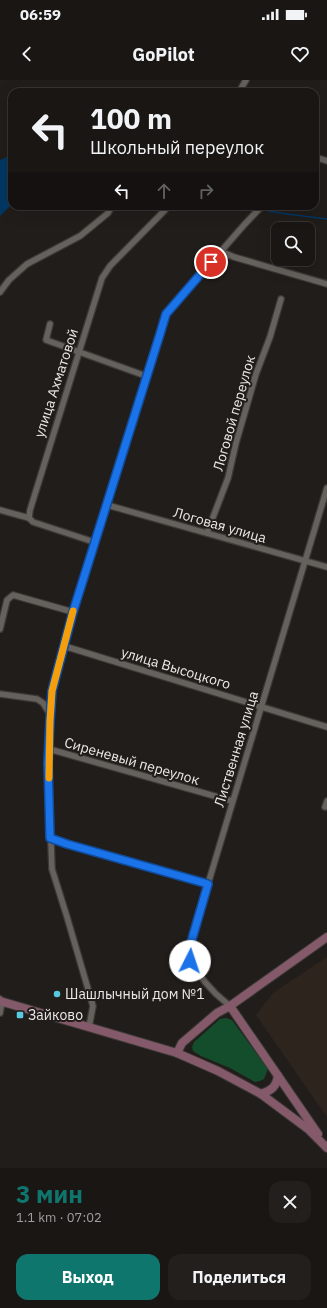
<!DOCTYPE html>
<html lang="ru">
<head>
<meta charset="utf-8">
<style>
	:root { --surface:#191614; --page:#221f1d; --text:#f1f3f6; --muted:#9f9fa0; --line:#373534; --accent:#0f766e }
	body { margin:0; font-family:"IBM Plex Sans",sans-serif; background:var(--page); color:var(--text); height:100vh; display:flex; flex-direction:column; font-size:15px; white-space:nowrap }
	* { box-sizing:border-box; margin:0 }
	p { font-size:13px; color:var(--muted) }
	.icon { flex:none; width:22px; height:22px; fill:none; stroke:currentColor; stroke-width:2; stroke-linecap:round; stroke-linejoin:round }
	.map { position:relative; height:1088px; overflow:hidden }
	.details { display:flex; flex-direction:column; background:var(--surface); flex:1 }
	.details>* { flex:none }
	.hud { position:absolute; left:8px; top:8px; width:311px; height:122px; border-radius:12px; box-shadow:0 4px 16px #0002,0 0 0 1px var(--line); background:#191614; color:var(--text); overflow:hidden }
	.tools { position:absolute; left:271px; top:142px; display:grid; gap:8px }
	.tools a { display:grid; place-items:center; width:44px; height:44px; border-radius:8px; background:var(--surface); box-shadow:0 4px 16px #0002,0 0 0 1px var(--line); font-size:20px }
	.pin { position:absolute; display:grid; place-items:center; width:34px; height:34px; color:#fff; margin:-17px; border:2px solid #fff; border-radius:50%; box-shadow:0 1px 4px #0007 }
	.me { position:absolute; width:44px; margin:-22px; rotate:4deg; stroke-linejoin:round; filter:drop-shadow(0 0 3px #0008) }
	.turn { display:flex; align-items:center; gap:14px; height:84px; padding:0 16px; font-size:18px }
	.turn .icon { width:52px; height:52px; stroke-width:2.5 }
	.turn b { display:block; font-size:28px; line-height:34px }
	.lanes { display:flex; align-items:center; height:38px; padding:0 16px; background:#0003; justify-content:center; gap:20px; direction:ltr }
	.lanes .off { opacity:.35 }
	.round { display:grid; place-items:center; flex:none; width:42px; height:42px; border-radius:12px; background:var(--page) }
	.overview { display:flex; align-items:center; justify-content:space-between; height:68px; padding:0 16px }
	h1 { font-size:24px; font-weight:700; line-height:30px; color:var(--accent) }
	.cta { display:flex; gap:8px; margin-top:auto; padding:8px 16px }
	.cta a { flex:1; height:46px; border-radius:12px; background:var(--accent); color:#fff; font-size:16px; font-weight:700; line-height:46px; text-align:center }
	.cta a+a { background:var(--page); color:var(--text) }
	.status { display:flex; justify-content:space-between; align-items:center; height:28px; padding:0 20px; background:var(--surface); direction:ltr }
	.status svg { height:11px; fill:currentColor }
	header { display:flex; justify-content:space-between; align-items:center; height:52px; padding:0 16px; background:var(--surface); font-size:18px; font-weight:700 }
	.map>svg:first-child { display:block }
	.built { fill:#2d251d }
	.green { fill:#144d2c }
	.water { fill:#003864 }
	.lines { fill:none; stroke-linecap:round; stroke-linejoin:round }
	.stream { stroke:#003864; stroke-width:1.5 }
	.minor-casing { stroke:#3c3936; stroke-width:8 }
	.secondary-casing { stroke:#3c3936; stroke-width:10 }
	.minor { stroke:#65615c; stroke-width:5.5 }
	.secondary { stroke:#845a6b; stroke-width:8 }
	.route-casing { stroke:#114b97; stroke-width:10 }
	.route { stroke:#1a73e8; stroke-width:7 }
	.slow { stroke:#f59e0b; stroke-width:7 }
	.poi-dot { fill:#55cae0; stroke:#211d1a; stroke-width:1.5 }
	.labels { text-anchor:middle; dominant-baseline:central; stroke-width:4; stroke-linejoin:round; paint-order:stroke }
	.street-label { font-size:14px; fill:#ebe8e6; stroke:#211d1a }
	.poi-label { font-size:14px; fill:#ebe8e6; stroke:#211d1a; text-anchor:start }
</style>
</head>
<body>
<div class="status"><b>06:59</b><svg viewBox="0 0 49 12"><path d="M0 12V9h3v3zM5 12V6h3v6zM10 12V3h3v9zM15 12V0h3v12zM26 1h20v11H26zM47 4h2v5h-2z"/></svg></div>
<header><svg class="icon" aria-label="back" viewBox="0 0 24 24"><path d="M15 5l-7 7 7 7"/></svg>GoPilot<svg class="icon" aria-label="heart" viewBox="0 0 24 24"><path d="M12 20l-8-8c-3-5 5-10 8-4 3-6 11-1 8 4z"/></svg></header>
<div class="map">
<svg width="327" height="1088" viewBox="0 0 327 1088">
	<rect width="100%" height="100%" fill="#211d1a"/>
	<polygon class="built" points="327,877 327,1037 256,935 273,913"/>
	<polygon class="green" points="226,938 232,940 268,989 264,999 260,1001 255,1002 230,988 201,976 193,971 192,967 194,962 220,939"/>
	<polygon class="water" points="7,77 12,77 12,124 0,136 0,80"/>
	<g class="lines">
		<g class="stream">
			<polyline points="201,126 241,130 254,126"/>
			<polyline points="268,131 287,134 327,139"/>
		</g>
		<g class="minor-casing">
			<g id="minor">
				<polyline points="239,12 246,0"/>
				<polyline points="315,77 327,81"/>
				<polyline points="220,171 234,177 327,204"/>
				<polyline points="0,212 9,200 27,184 80,156 108,133 112,126"/>
				<polyline points="50,244 46,260 146,296"/>
				<polyline points="107,425 327,487"/>
				<polyline points="0,430 29,438"/>
				<polyline points="207,453 228,398 236,363 256,294 270,257 281,219"/>
				<polyline points="94,462 33,442 29,438 30,430 102,198 110,186 165,130 156,126"/>
				<polyline points="0,549 7,520 13,515 73,532"/>
				<polyline points="64,566 327,647"/>
				<polyline points="0,614 37,619 43,623 50,634"/>
				<polyline points="49,669 232,721"/>
				<polyline points="325,727 327,721"/>
				<polyline points="50,758 67,764 208,804"/>
				<polyline points="230,926 216,914 205,902 190,881 190,866 208,804 327,408"/>
				<polyline points="0,933 2,922 0,919"/>
				<polyline points="89,947 93,926 67,837 52,789 48,683 50,641 52,611 73,532 166,234 244,145 262,126"/>
			</g>
		</g>
		<g class="secondary-casing">
			<g id="secondary">
				<polyline points="0,921 177,973 218,991 261,1014 308,1049 327,1068"/>
				<polyline points="230,926 318,1054"/>
				<polyline points="177,973 182,963 217,933 230,926 327,857"/>
				<path d="M261 1014C272 1010 276 1007 278 996"/>
			</g>
		</g>
		<use href="#minor" class="minor"/>
		<use href="#secondary" class="secondary"/>
	</g>
	<g class="lines">
		<g class="route-casing">
			<polyline id="route" points="190,881 190,866 208,804 67,764 50,758 48,683 50,641 52,611 73,532 160,254 166,234 211,182"/>
		</g>
		<use href="#route" class="route"/>
		<polyline class="slow" points="49,698 50,641 52,611 73,531"/>
	</g>
	<g class="poi-dot">
		<circle cx="57" cy="914" r="4"/>
		<rect x="16" y="931" width="8" height="8" rx="2"/>
	</g>
	<g class="labels">
		<g class="street-label">
			<text transform="translate(56 303) rotate(-72)">улица Ахматовой</text>
			<text transform="translate(234 333) rotate(-74)">Логовой переулок</text>
			<text transform="translate(220 445) rotate(16)">Логовая улица</text>
			<text transform="translate(176 588) rotate(17)">улица Высоцкого</text>
			<text transform="translate(236 669) rotate(-73)">Лиственная улица</text>
			<text transform="translate(132 681) rotate(16)">Сиреневый переулок</text>
		</g>
		<g class="poi-label">
			<text x="65" y="914">Шашлычный дом №1</text>
			<text x="28" y="935">Зайково</text>
		</g>
	</g>
</svg>
<div class="tools">
<a><svg class="icon" aria-label="search" viewBox="0 0 24 24"><circle cx="10" cy="10" r="6"/><path d="M15 15l6 6"/></svg></a>
</div>
<div class="pin" style="left:211px;top:182px;background:#d93025"><svg class="icon" aria-label="arrive" viewBox="0 0 24 24"><path d="M6 21V4h12l-3 4 3 4H6"/></svg></div>
<svg class="me" style="left:190px;top:881px" viewBox="-20 -20 40 40"><circle r="19" fill="#fff"/><path d="M0-13L10 11 0 6-10 11z" fill="#1a73e8"/></svg>
<div class="hud">
<div class="turn"><svg class="icon" aria-label="left" viewBox="0 0 24 24"><path d="M17 20v-9H6M10 6l-5 5 5 5"/></svg><div><b>100 m</b>Школьный переулок</div></div>
<div class="lanes"><svg class="icon" aria-label="left" viewBox="0 0 24 24"><path d="M17 20v-9H6M10 6l-5 5 5 5"/></svg><svg class="icon off" aria-label="ahead" viewBox="0 0 24 24"><path d="M12 20V5M6 11l6-6 6 6"/></svg><svg class="icon off" aria-label="right" viewBox="0 0 24 24"><path d="M7 20v-9h11M14 6l5 5-5 5"/></svg></div>
</div>
</div>
<section class="details">
<div class="overview"><div><h1>3 мин</h1><p>1.1 km · 07:02</p></div><a class="round"><svg class="icon" aria-label="close" viewBox="0 0 24 24"><path d="M6 6l12 12M18 6L6 18"/></svg></a></div>
<div class="cta"><a>Выход</a><a>Поделиться</a></div>
</section>
</body>
</html>
